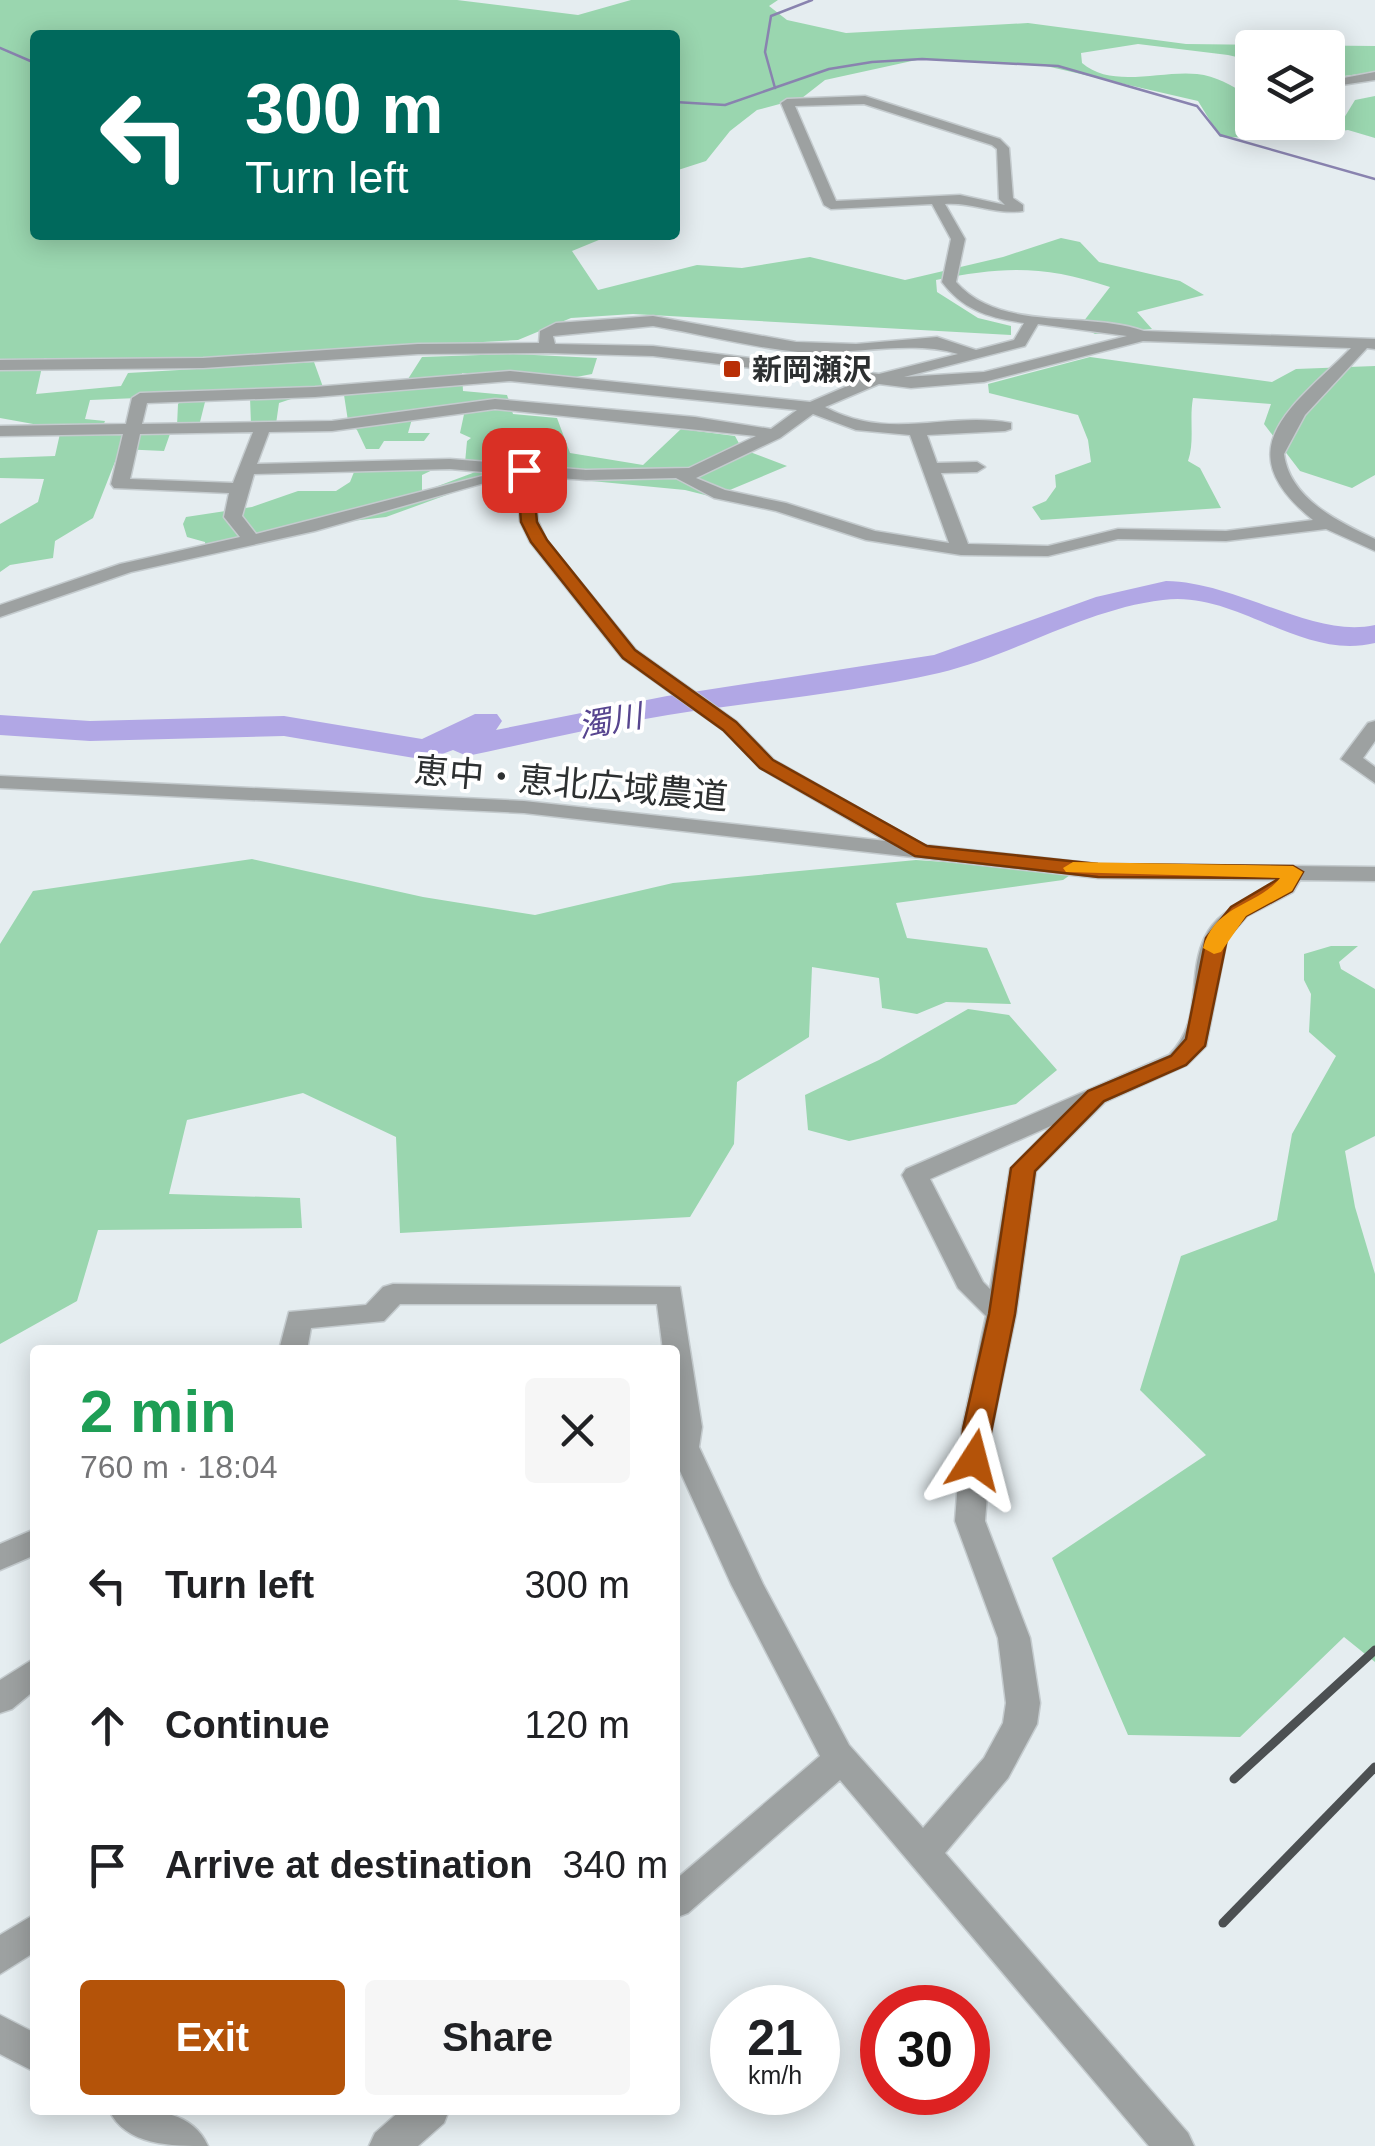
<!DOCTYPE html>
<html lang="en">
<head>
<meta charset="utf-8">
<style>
	:root { --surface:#fff; --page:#f6f6f6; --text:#202124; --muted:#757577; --accent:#b45309 }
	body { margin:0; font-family:Arial,"Noto Sans JP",sans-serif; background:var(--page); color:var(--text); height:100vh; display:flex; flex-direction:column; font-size:38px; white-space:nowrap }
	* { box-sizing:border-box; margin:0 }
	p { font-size:32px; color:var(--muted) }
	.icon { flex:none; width:55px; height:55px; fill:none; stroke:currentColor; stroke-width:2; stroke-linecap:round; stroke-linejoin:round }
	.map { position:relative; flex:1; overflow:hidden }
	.details { position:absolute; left:30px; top:1345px; width:650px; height:770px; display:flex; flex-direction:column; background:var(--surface); border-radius:10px; box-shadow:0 5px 25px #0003 }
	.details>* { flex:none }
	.top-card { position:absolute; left:30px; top:30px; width:650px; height:210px; border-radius:10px; box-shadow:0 5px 25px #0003; background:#00695c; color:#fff; overflow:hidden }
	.controls { position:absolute; left:1235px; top:30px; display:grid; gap:20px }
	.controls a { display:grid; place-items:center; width:110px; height:110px; border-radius:10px; background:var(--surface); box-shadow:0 5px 25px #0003; font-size:50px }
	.speed { position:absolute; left:710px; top:1985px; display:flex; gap:20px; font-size:50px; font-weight:700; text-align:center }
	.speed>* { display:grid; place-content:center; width:130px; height:130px; border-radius:50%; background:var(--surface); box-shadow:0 5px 25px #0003; line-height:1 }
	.speed small { font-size:25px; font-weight:400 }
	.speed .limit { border:15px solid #d22; background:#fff; color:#111 }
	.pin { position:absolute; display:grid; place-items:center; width:85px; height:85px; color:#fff; margin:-42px; border-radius:20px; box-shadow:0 5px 15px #0006 }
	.me { position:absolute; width:110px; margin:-55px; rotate:9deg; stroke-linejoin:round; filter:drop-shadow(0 0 8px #0008) }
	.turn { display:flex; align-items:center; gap:35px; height:210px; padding:0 50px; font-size:45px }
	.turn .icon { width:130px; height:130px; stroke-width:2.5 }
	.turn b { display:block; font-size:70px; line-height:85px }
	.round { display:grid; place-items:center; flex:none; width:105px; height:105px; border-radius:10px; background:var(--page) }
	.head { display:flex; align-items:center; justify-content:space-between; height:170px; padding:0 50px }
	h1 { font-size:60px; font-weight:700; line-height:75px; color:#1e9e55 }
	.action { display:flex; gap:20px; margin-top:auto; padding:20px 50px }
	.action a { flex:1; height:115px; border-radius:10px; background:var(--accent); color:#fff; font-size:40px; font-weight:700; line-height:115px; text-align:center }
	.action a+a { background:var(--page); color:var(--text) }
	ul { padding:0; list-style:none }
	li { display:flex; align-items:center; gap:30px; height:140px; padding:0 50px }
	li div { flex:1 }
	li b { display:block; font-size:38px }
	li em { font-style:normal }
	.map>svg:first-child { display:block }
	.green { fill:#9ad6af }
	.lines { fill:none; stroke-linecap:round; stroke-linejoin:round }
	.stream { stroke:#8983af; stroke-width:2.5 }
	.river { fill:#b1a7e5; fill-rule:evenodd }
	.minor-casing { stroke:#c4cbce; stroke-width:3 }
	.minor { fill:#9da1a1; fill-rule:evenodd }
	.rail { stroke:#4c5052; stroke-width:9 }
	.route { fill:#b45309; stroke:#753606; stroke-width:2.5 }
	.slow { fill:#f59e0b }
	.poi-dot { fill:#b92f06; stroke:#fff; stroke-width:4 }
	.labels { text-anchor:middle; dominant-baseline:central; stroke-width:8; stroke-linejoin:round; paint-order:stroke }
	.far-poi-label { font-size:30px; font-weight:bold; fill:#2d3031; stroke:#fff; text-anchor:start }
	.far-water-label { font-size:32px; font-style:italic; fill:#57458f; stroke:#fff }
	.street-label { font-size:35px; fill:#2d3031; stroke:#fff }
</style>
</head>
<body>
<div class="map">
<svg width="1375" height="2146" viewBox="0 0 1375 2146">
	<rect width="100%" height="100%" fill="#e5edf0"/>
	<g class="green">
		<path d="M0 0H457L578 15 631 0H778L769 6 787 20 846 33 1028 23 1186 44 1375 46V72L1328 78V48H1252V68L1241 58 1228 55 1138 44 1081 53 1082 63C1112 89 1161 70 1197 74 1216 76 1231 85 1247 95L1252 122H1328V112L1344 118 1355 100 1375 96V138L1348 130 1296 138 1220 137 1198 101 1046 66 921 59 825 80 802 98 757 110 730 131 706 161 675 171V35H35V235H611L572 251 598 290 697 265 742 268 810 257 905 280 1003 257 1061 238 1080 242 1099 262 1180 281 1204 295 1137 312 1152 329 1095 334 1080 326 1110 287C1045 265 1002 266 936 280L937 292 978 318 1011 326V335L633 314 571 318 518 340 179 359 44 358 36 394 121 386 128 373 314 362 323 387 401 390 422 357 513 354 597 358 592 374 571 378 462 373 463 391 507 395 513 414 557 418 570 453 643 465 681 429 735 436 742 449 787 466 713 497 685 490 507 473 386 517 266 531 236 546 206 552 205 542 187 537 183 524 186 517 252 507 298 491H336L350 482 354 472 398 461 441 466 422 475V492L494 465 465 463 467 441 471 438 460 433 466 405 414 412 408 433H430L424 441H384L379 449H366L357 430 348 421 344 395 297 397 279 403 276 424 251 425 250 397 206 398 199 426H177L178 404 185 396 90 400 85 419 105 421 103 426 171 431 164 451 120 449 93 518 55 541 53 558 10 565 0 572V524L38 502 44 479 0 478V458L55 456 61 429 0 418Z"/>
		<path d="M1090 357 1272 382 1296 369 1375 366V475L1352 488 1300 471 1264 424 1271 404 1193 398C1189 419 1195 441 1188 461L1200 468 1221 508 1041 520 1032 507 1046 501 1056 487 1055 475 1091 462 1088 440 1078 415 989 393 988 384Z"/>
		<polygon points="252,859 423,897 535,915 673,883 916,860 1076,871 1063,880 896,903 907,938 987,948 1011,1004 946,1002 917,1014 882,1008 879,978 812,967 809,1037 737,1082 734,1144 690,1217 400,1233 396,1137 303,1093 187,1120 169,1194 300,1198 302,1228 98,1230 77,1301 0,1344 0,944 33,891"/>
		<polygon points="1331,946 1358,946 1339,962 1341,969 1375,989 1375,1136 1345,1151 1355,1207 1375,1274 1375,1662 1344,1637 1240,1737 1128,1735 1052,1558 1206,1455 1140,1390 1181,1256 1277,1220 1292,1134 1336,1056 1309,1032 1311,994 1304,980 1304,954"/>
		<polygon points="968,1009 1009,1015 1057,1070 1016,1104 849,1141 808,1130 805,1095 879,1060"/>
	</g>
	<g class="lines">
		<g class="stream">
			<polyline points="0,48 35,63"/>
			<polyline points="775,88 765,52 771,16 812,0"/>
			<polyline points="675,102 725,105 829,69 872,62 922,59 1058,66 1197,106 1220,135 1375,179"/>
		</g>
		<path class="river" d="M1166 581C1238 582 1313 639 1375 625V643C1300 661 1237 590 1163 600 1085 609 1015 655 939 673 850 693 758 701 668 715 601 726 534 742 467 756L453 750 426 760 284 736 90 741 0 735V715L90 721 284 716 422 739 475 714H497L502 721 496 730 667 696 934 655 1096 597Z"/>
		<g class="minor-casing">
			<g id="minor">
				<polygon points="1375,72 1375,80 1328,87 1328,81"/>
				<path d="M865 96 1000 139 1009 148 1013 198 1023 205V211C995 215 972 202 945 204L965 239 956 282C1001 333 1085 310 1144 331L1375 339V349L1367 348 1305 415 1284 454C1290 499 1339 522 1375 539V551L1326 529 1226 541 1118 539 1048 556 961 555 866 540 776 511 714 498 676 478 586 480 533 476 538 521 547 541 636 650 737 722 774 760 924 845 1098 864 1375 867V881L1300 880 1293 892 1247 916 1227 939 1206 1046 1187 1065 1105 1102 1036 1171 1016 1314 992 1429 985 1521 1030 1638 1040 1703 1037 1724 1008 1778 945 1853 1188 2133 1194 2146H1149L840 1780 688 1913 675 1918V1880L820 1756 731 1584 675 1460V1350H663L657 1304H400L384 1321 311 1328 307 1350H279L289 1312 366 1305 383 1287 393 1284 680 1287 702 1427 699 1447 763 1584 849 1745 923 1828 984 1758 1003 1723 1006 1703 998 1638 955 1521 962 1429 986 1316 958 1288 902 1175 906 1169 1169 1055C1204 1021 1186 976 1205 937 1220 905 1255 901 1278 880L1098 878 524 813 0 788V776L524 801 886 841 760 768 723 730 622 658 530 542 520 521 516 474 315 531 131 572 0 617V605L120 564 240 537 224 517 229 493 114 488 111 484 123 434 0 436V426L126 424 132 398 140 393 315 387 510 371 810 402 859 381 653 356 548 353 418 354 203 368 0 370V360L203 358 418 344 539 343 540 331 556 323 653 316 796 342 856 344 937 337 976 350 1014 340 1024 323C989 318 963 310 942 282L951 239 932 204 831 209 824 205 781 103 787 99ZM864 104 992 145 997 149 999 199 1005 205 960 195 836 201 795 106ZM1038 324 1127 336 984 372 904 377 1025 346ZM653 326C701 334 749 347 798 352 849 356 911 339 958 354L879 374 653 346 555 344 553 336ZM1143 341 1351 348C1293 407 1224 448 1313 520L1226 531 1118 529 1048 546 968 544 941 473 977 472 985 467 977 462 937 463 927 435 1005 431 1011 429V423C946 411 890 442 825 407L879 384 911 388 984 382ZM510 381 797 410 771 429 695 417 495 399 332 421 142 424 147 403 315 397ZM495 409 756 436 689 468 586 470 450 459 257 464 269 432 332 431ZM813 414 856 430 910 435 949 543 875 531 786 503 725 490 696 478 780 438ZM253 432 233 483 130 479 140 434ZM450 469 494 473 256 534 242 516 254 474ZM1053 1125 1010 1169 990 1289 983 1282 930 1179Z"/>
				<polygon points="1375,721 1375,741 1363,758 1375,767 1375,783 1341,759 1368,723"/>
				<polygon points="35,1529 35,1555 0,1570 0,1544"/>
				<polygon points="35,1658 35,1690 12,1709 0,1713 0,1680"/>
				<polygon points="35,1914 35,1952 0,1974 0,1935"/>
				<polygon points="0,2015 35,2033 35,2072 0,2054"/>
				<path d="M109 2110C145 2110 191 2107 208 2146 171 2146 126 2146 109 2110Z"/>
				<polygon points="401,2110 449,2110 444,2123 418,2146 369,2146 375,2133"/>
			</g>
		</g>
		<use href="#minor" class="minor"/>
		<g class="rail">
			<polyline points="1234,1779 1375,1650"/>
			<polyline points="1223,1923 1375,1767"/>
		</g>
	</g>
	<polygon class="route" points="524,466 532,470 537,522 547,540 635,650 736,722 773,760 927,846 1098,864 1293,866 1303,872 1292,891 1246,916 1227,939 1205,1046 1186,1065 1104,1101 1035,1171 1015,1314 984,1467 965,1467 961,1460 963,1429 989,1314 1011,1168 1088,1091 1171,1056 1186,1039 1206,938 1231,907 1280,878 1098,877 915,856 760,768 723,730 623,658 531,542 521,522 517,470"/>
	<path class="slow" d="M1073 862 1293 866 1303 872 1292 891 1246 916 1221 952 1214 954 1203 948C1215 904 1258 906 1280 878L1066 872 1063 868Z"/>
	<rect class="poi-dot" x="722" y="359" width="20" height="20" rx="5"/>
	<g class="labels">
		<g class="far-poi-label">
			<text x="752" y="369">新岡瀬沢</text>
		</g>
		<g class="far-water-label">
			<text transform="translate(610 721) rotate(-10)">濁川</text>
		</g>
		<g class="street-label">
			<text transform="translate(571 783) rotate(5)">恵中・恵北広域農道</text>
		</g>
	</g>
</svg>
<div class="controls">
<a><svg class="icon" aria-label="layers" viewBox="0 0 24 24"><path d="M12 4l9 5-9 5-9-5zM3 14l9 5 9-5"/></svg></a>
</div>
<div class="speed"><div>21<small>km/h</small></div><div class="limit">30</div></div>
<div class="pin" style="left:524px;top:470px;background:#d93025"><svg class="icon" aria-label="arrive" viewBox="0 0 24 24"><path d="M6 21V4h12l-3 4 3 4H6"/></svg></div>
<svg class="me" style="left:974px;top:1460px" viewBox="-20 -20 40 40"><path d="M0-17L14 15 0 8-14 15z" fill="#b45309" stroke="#fff" stroke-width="4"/></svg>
<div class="top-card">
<div class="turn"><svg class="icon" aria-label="left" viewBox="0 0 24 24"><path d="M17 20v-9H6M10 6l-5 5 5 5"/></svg><div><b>300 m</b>Turn left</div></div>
</div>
<section class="details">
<div class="head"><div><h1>2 min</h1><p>760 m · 18:04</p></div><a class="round"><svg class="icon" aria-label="close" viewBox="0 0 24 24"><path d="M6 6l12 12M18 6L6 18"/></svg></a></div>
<ul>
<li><svg class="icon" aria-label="left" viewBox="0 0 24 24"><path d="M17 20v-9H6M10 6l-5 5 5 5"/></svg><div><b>Turn left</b></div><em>300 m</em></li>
<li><svg class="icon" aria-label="ahead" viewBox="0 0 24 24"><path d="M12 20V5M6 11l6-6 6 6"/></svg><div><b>Continue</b></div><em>120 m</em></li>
<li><svg class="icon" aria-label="arrive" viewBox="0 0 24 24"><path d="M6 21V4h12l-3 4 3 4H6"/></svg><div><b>Arrive at destination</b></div><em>340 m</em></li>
</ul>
<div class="action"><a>Exit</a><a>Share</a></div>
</section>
</div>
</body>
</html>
